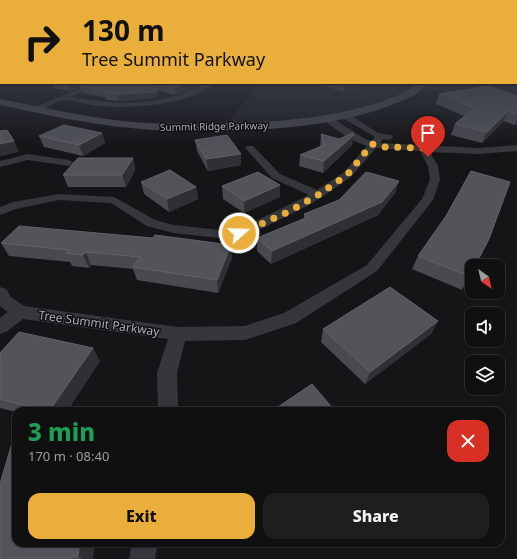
<!DOCTYPE html>
<html lang="en">
<head>
<meta charset="utf-8">
<style>
	:root { --surface:#101011; --page:#1e1e1f; --text:#f1f3f6; --muted:#9c9d9f; --line:#303031; --accent:#eaae3b }
	body { margin:0; font-family:"Noto Sans",sans-serif; background:var(--page); color:var(--text); height:100vh; display:flex; flex-direction:column; font-size:15px; white-space:nowrap }
	* { box-sizing:border-box; margin:0 }
	p { font-size:13px; color:var(--muted) }
	.icon { flex:none; width:22px; height:22px; fill:none; stroke:currentColor; stroke-width:2; stroke-linecap:round; stroke-linejoin:round }
	.map { position:relative; flex:1; overflow:hidden }
	.drawer { position:absolute; left:12px; top:407px; width:493px; height:140px; display:flex; flex-direction:column; background:var(--surface); border-radius:12px; box-shadow:0 1px 3px #0004,0 0 0 1px var(--line) }
	.drawer>* { flex:none }
	.banner { position:absolute; left:0px; top:0px; width:517px; height:84px; box-shadow:0 1px 3px #0004,0 0 0 1px var(--line); background:#eaae3b; color:#111; overflow:hidden }
	.needle { width:26px; rotate:146deg }
	.tools { position:absolute; left:465px; top:259px; display:grid; gap:8px }
	.tools a { display:grid; place-items:center; width:40px; height:40px; border-radius:8px; background:var(--surface); box-shadow:0 1px 3px #0004,0 0 0 1px var(--line); font-size:20px }
	.pin { position:absolute; display:grid; place-items:center; width:34px; height:34px; color:#fff; margin:-41px -17px; border-radius:50% 50% 50% 0; rotate:-45deg; box-shadow:0 0 4px #0007 }
	.pin .icon { rotate:45deg }
	.me { position:absolute; width:44px; margin:-22px; rotate:70deg; stroke-linejoin:round; filter:drop-shadow(0 0 3px #0008) }
	.turn { display:flex; align-items:center; gap:14px; height:84px; padding:0 16px; font-size:18px }
	.turn .icon { width:52px; height:52px; stroke-width:2.5 }
	.turn b { display:block; font-size:28px; line-height:34px }
	.round { display:grid; place-items:center; flex:none; width:42px; height:42px; border-radius:12px; background:var(--page) }
	.head { display:flex; align-items:center; justify-content:space-between; height:68px; padding:0 16px }
	h1 { font-size:24px; font-weight:800; line-height:30px; color:#1e9e55 }
	.action { display:flex; gap:8px; margin-top:auto; padding:8px 16px }
	.action a { flex:1; height:46px; border-radius:12px; background:var(--accent); color:#111; font-size:16px; font-weight:800; line-height:46px; text-align:center }
	.action a+a { background:var(--page); color:var(--text) }
	.map>svg:first-child { display:block }
	.built { fill:#212124 }
	.lines { fill:none; stroke-linecap:round; stroke-linejoin:round }
	.street { fill:#36373c; fill-rule:evenodd }
	.secondary { fill:#45464c; fill-rule:evenodd }
	.wall { fill:#49494f }
	.shaded-wall { fill:#303034 }
	.building { fill:#53545a; stroke:#616269 }
	.route { stroke:#eaae3b; stroke-width:7; stroke-dasharray:0 12.6 }
	.labels { text-anchor:middle; dominant-baseline:central; stroke-width:3; stroke-linejoin:round; paint-order:stroke }
	.far-street-label { font-size:10px; fill:#a8acb7; stroke:#101012 }
	.street-label { font-size:12px; fill:#a8acb7; stroke:#101012 }
</style>
</head>
<body>
<div class="map">
<svg width="517" height="559" viewBox="0 0 517 559">
	<rect width="100%" height="100%" fill="#151517"/>
	<polygon class="built" points="516,69 517,99 414,88 393,99 368,107 313,119 225,126 260,83 516,83"/>
	<g class="lines">
		<g class="street">
			<polygon points="0,79 1,79 2,83 0,84"/>
			<path d="M93 83H102L70 97C104 103 139 106 172 97 185 94 201 83 212 83V85C190 105 129 109 100 106 88 105 75 100 64 100 53 101 43 113 32 111L31 109Z"/>
			<path d="M341 113H347L378 133 392 135 393 137 389 140 383 139 380 143 478 148 517 145V151L478 154 430 152 438 166 440 180 433 200 377 271 296 323 245 340 185 341 177 373 178 411H158L157 373 168 339 23 319 6 332 0 334V318L8 312 0 306V287L6 289 11 297 24 306 178 327 245 326 284 313 367 265 422 199 430 180 428 166 420 151 376 148 351 177 322 197 307 206 253 233 229 239 173 233 147 226 111 203 59 200 16 209 0 215V207L13 202 59 194 114 197 155 220 174 225 229 231 243 227 309 195 272 178 247 150 245 148 247 146H253L280 174 317 190 343 173 367 146C351 141 337 130 323 120V116H329L365 139 371 141 375 137 341 117Z"/>
			<polygon points="28,154 69,160 74,163 69,166 28,160 0,167 0,161"/>
			<polygon points="132,543 158,543 155,559 129,559"/>
		</g>
		<path class="secondary" d="M418 83H428C418 96 401 101 386 107 330 127 270 130 210 131 184 131 157 131 131 128 87 124 43 114 0 105V99C41 107 81 116 122 121 151 124 181 124 210 123 267 123 325 120 380 102 393 97 407 93 418 83Z"/>
	</g>
	<g class="wall">
		<polygon points="52,83 203,83 175,95 157,90 157,98 119,101 106,100 105,97 82,93 80,87 70,91 54,88"/>
		<polygon points="323,83 367,83 367,84 344,92 322,85"/>
		<polygon points="439,94 517,96 517,125 514,125 504,121 482,143 451,135 455,124 464,116 436,104"/>
		<polygon points="102,133 105,143 83,156 44,147 39,136"/>
		<polygon points="321,134 352,145 323,173 299,166 300,155 320,147"/>
		<polygon points="195,140 241,154 241,165 208,171 197,151"/>
		<polygon points="133,158 135,170 126,187 68,187 63,175"/>
		<polygon points="399,181 395,193 378,215 271,264 257,251 257,238 304,219 304,214"/>
		<polygon points="141,182 196,187 198,199 169,212 144,194"/>
		<polygon points="222,186 280,197 244,213 223,199"/>
		<polygon points="1,243 232,258 218,293 137,280 133,269 91,265 89,268 72,266 70,262 9,256"/>
		<polygon points="418,256 472,271 462,290 412,269"/>
		<polygon points="438,321 431,334 365,384 321,342 323,329"/>
		<polygon points="0,353 100,361 67,411 16,411 16,412 0,408"/>
		<polygon points="16,543 94,543 93,559 0,559"/>
	</g>
	<g class="shaded-wall">
		<rect x="0" y="69" width="1" height="6"/>
		<polygon points="71,83 89,83 70,91 68,84"/>
		<polygon points="186,83 203,83 175,95 174,88"/>
		<polygon points="345,83 367,83 367,84 344,92"/>
		<polygon points="156,84 157,90 157,98 119,101 118,94"/>
		<polygon points="508,111 504,121 482,143 487,132"/>
		<polygon points="517,120 517,125 514,125"/>
		<polygon points="102,133 105,143 83,156 79,145"/>
		<polygon points="354,135 352,145 323,173 324,161"/>
		<polygon points="14,141 19,152 0,156 0,144"/>
		<polygon points="241,154 241,165 208,171 206,159"/>
		<polygon points="133,158 135,170 126,187 122,175"/>
		<polygon points="399,181 395,193 378,215 271,264 272,251"/>
		<polygon points="280,185 280,197 244,213 244,201"/>
		<polygon points="196,187 198,199 169,212 167,199"/>
		<polygon points="231,245 232,258 218,293 217,280"/>
		<polygon points="86,252 91,265 89,268 83,255"/>
		<polygon points="438,321 431,334 365,384 370,372"/>
		<polygon points="93,348 100,361 67,411 49,411"/>
		<polygon points="80,543 94,543 93,559 83,559 78,556"/>
	</g>
	<g class="building">
		<polygon points="62,83 71,83 68,84"/>
		<polygon points="89,83 186,83 174,88 156,84 156,92 118,94 104,93 104,91 80,86"/>
		<polygon points="488,86 517,96 517,114 508,111 487,132 455,124 474,108 439,94"/>
		<polygon points="64,125 102,133 79,145 39,136"/>
		<polygon points="7,130 14,141 0,144 0,131"/>
		<polygon points="353,133 354,135 324,161 300,155 324,145 321,134 339,139"/>
		<polygon points="227,135 241,154 206,159 195,140"/>
		<polygon points="78,158 133,158 122,175 63,175"/>
		<polygon points="170,170 196,187 167,199 141,182"/>
		<polygon points="471,171 510,182 489,239 475,266 472,266 472,271 469,276 418,256 446,216"/>
		<polygon points="258,172 280,185 244,201 222,186"/>
		<polygon points="366,172 399,181 382,202 272,251 257,238 308,217 304,214 339,200"/>
		<polygon points="19,226 153,238 155,235 231,245 217,280 133,267 140,257 86,252 83,255 66,253 68,250 1,243"/>
		<polygon points="390,287 438,321 370,372 323,329"/>
		<polygon points="19,332 93,348 49,411 46,411 0,399 0,353"/>
		<polygon points="312,384 335,411 272,411"/>
		<polygon points="16,442 16,543 80,543 78,556 65,559 0,559 0,484 12,443"/>
	</g>
	<linearGradient id="sky" x2="0" y2="1"><stop stop-color="#0c0c0d"/><stop offset="0.47" stop-color="#353b47"/><stop offset="1" stop-color="#353b47" stop-opacity="0"/></linearGradient>
	<rect width="517" height="148" fill="url(#sky)"/>
	<g class="lines">
		<polyline class="route" points="239,233 248,230 290,211 318,195 347,175 372,144 384,147 423,148 428,157"/>
	</g>
	<g class="labels">
		<g class="far-street-label">
			<text transform="translate(214 126) rotate(-1)">Summit Ridge Parkway</text>
		</g>
		<g class="street-label">
			<text transform="translate(99 323) rotate(8)">Tree Summit Parkway</text>
		</g>
	</g>
</svg>
<div class="tools">
<a><svg class="needle" viewBox="-14 -14 28 28"><path d="M0-13l5 13h-10z" fill="#e53935"/><path d="M0 13l5-13h-10z" fill="#9c9d9f"/></svg></a>
<a><svg class="icon" aria-label="sound" viewBox="0 0 24 24"><path d="M4 9h4l5-4v14l-5-4H4zM17 9q2 3 0 6"/></svg></a>
<a><svg class="icon" aria-label="layers" viewBox="0 0 24 24"><path d="M12 4l9 5-9 5-9-5zM3 14l9 5 9-5"/></svg></a>
</div>
<div class="pin" style="left:428px;top:157px;background:#d93025"><svg class="icon" aria-label="arrive" viewBox="0 0 24 24"><path d="M6 21V4h12l-3 4 3 4H6"/></svg></div>
<svg class="me" style="left:239px;top:233px" viewBox="-20 -20 40 40"><circle r="17" fill="#eaae3b" stroke="#fff" stroke-width="3"/><path d="M0-11L8 9 0 5-8 9z" fill="#fff"/></svg>
<div class="banner">
<div class="turn"><svg class="icon" aria-label="right" viewBox="0 0 24 24"><path d="M7 20v-9h11M14 6l5 5-5 5"/></svg><div><b>130 m</b>Tree Summit Parkway</div></div>
</div>
<section class="drawer">
<div class="head"><div><h1>3 min</h1><p>170 m · 08:40</p></div><a class="round" style="background:#d93025;color:#fff"><svg class="icon" aria-label="close" viewBox="0 0 24 24"><path d="M6 6l12 12M18 6L6 18"/></svg></a></div>
<div class="action"><a>Exit</a><a>Share</a></div>
</section>
</div>
</body>
</html>
